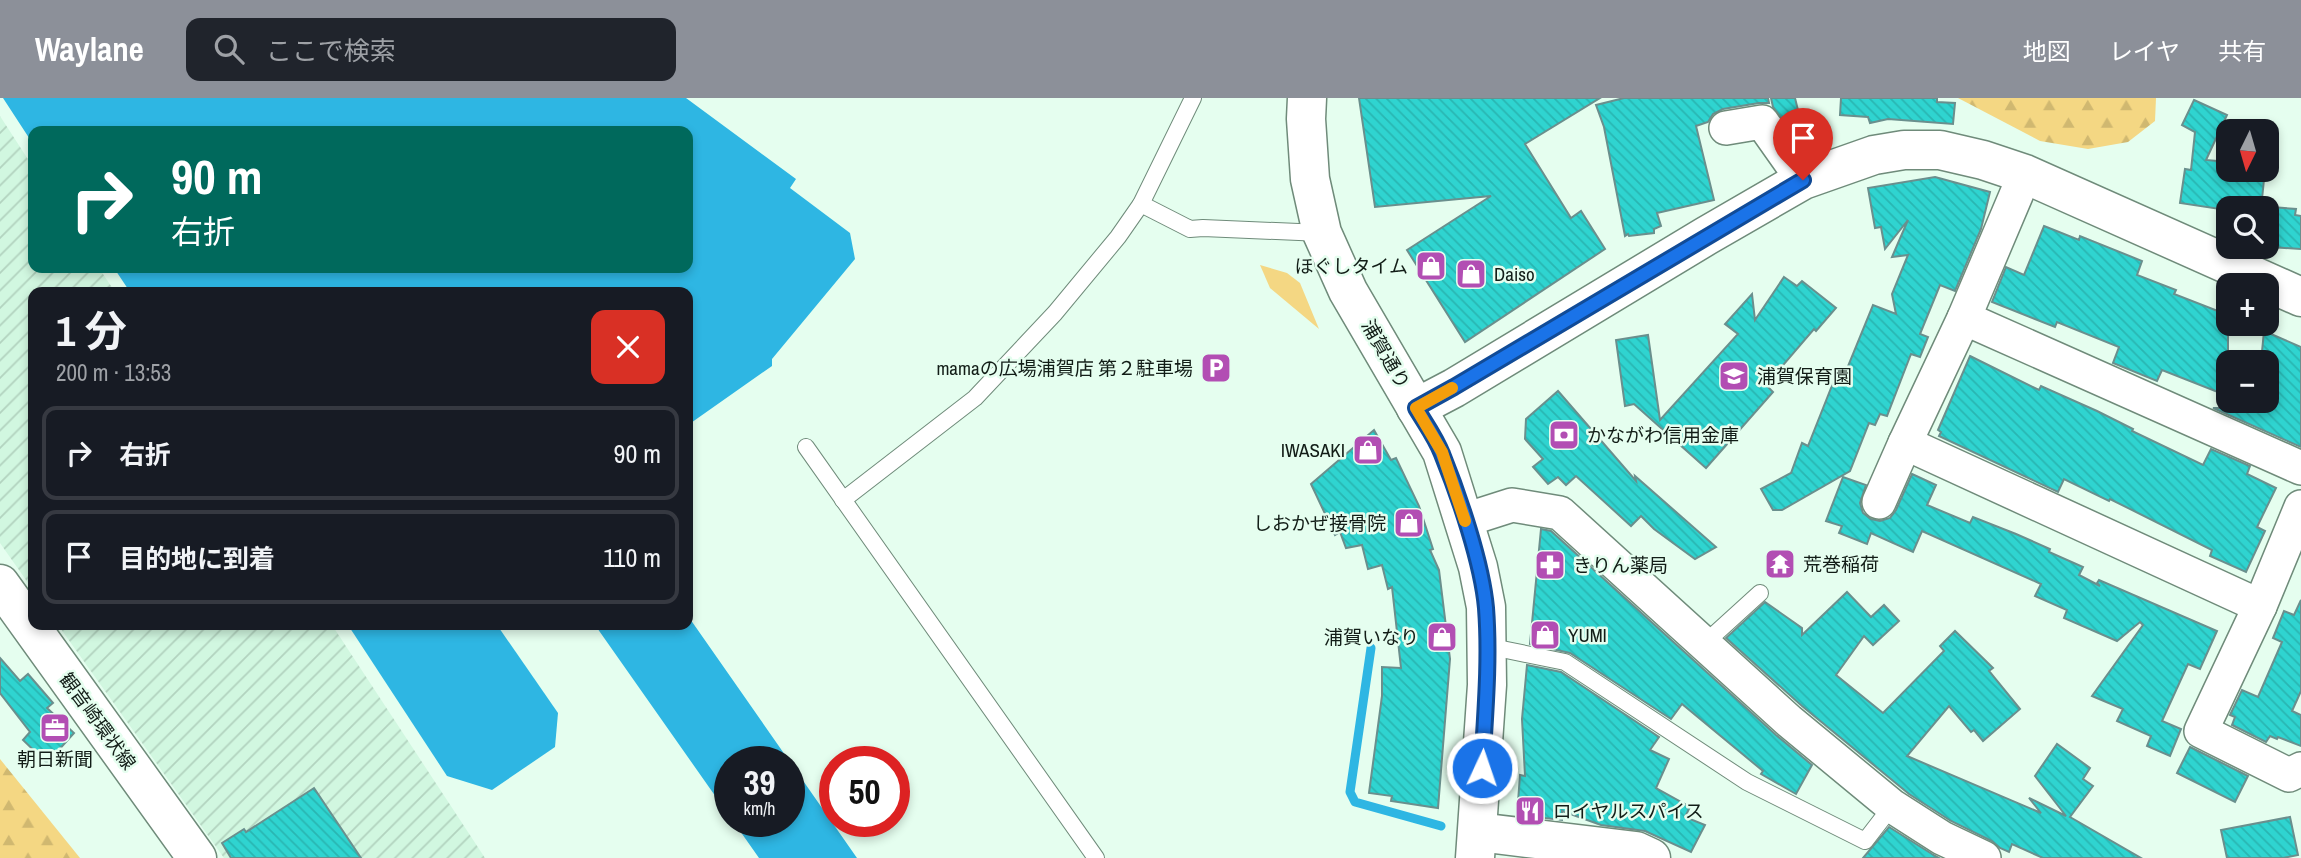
<!DOCTYPE html>
<html lang="ja">
<head>
<meta charset="utf-8">
<style>
	:root { --surface:#171b24; --page:#20242c; --text:#f1f3f6; --muted:#9ea1a6; --line:#363941; --accent:#8c9099 }
	body { margin:0; font-family:"Archivo Narrow","Noto Sans JP",sans-serif; background:var(--page); color:var(--text); height:100vh; display:flex; flex-direction:column; font-size:26px; white-space:nowrap }
	* { box-sizing:border-box; margin:0 }
	p { font-size:23px; color:var(--muted) }
	.icon { flex:none; width:38px; height:38px; fill:none; stroke:currentColor; stroke-width:2; stroke-linecap:round; stroke-linejoin:round }
	.map { position:relative; flex:1; overflow:hidden }
	.side { position:absolute; left:28px; top:189px; width:665px; height:343px; display:flex; flex-direction:column; background:var(--surface); border-radius:14px; box-shadow:0 4px 10px #0003 }
	.side>* { flex:none }
	.top-card { position:absolute; left:28px; top:28px; width:665px; height:147px; border-radius:14px; box-shadow:0 4px 10px #0003; background:#00695c; color:#fff; overflow:hidden }
	.needle { width:46px; rotate:185deg }
	.controls { position:absolute; left:2216px; top:21px; display:grid; gap:14px }
	.controls a { display:grid; place-items:center; width:63px; height:63px; border-radius:14px; background:var(--surface); box-shadow:0 4px 10px #0003; font-size:35px }
	.speed { position:absolute; left:714px; top:648px; display:flex; gap:14px; font-size:35px; font-weight:700; text-align:center }
	.speed>* { display:grid; place-content:center; width:91px; height:91px; border-radius:50%; background:var(--surface); box-shadow:0 4px 10px #0003; line-height:1 }
	.speed small { font-size:18px; font-weight:400 }
	.speed .limit { border:10px solid #d22; background:#fff; color:#111 }
	.pin { position:absolute; display:grid; place-items:center; width:60px; height:60px; color:#fff; margin:-72px -30px; border-radius:50% 50% 50% 0; rotate:-45deg; box-shadow:0 0 7px #0007 }
	.pin .icon { rotate:45deg }
	.me { position:absolute; width:77px; margin:-38px; rotate:3deg; stroke-linejoin:round; filter:drop-shadow(0 0 5px #0008) }
	.turn { display:flex; align-items:center; gap:24px; height:147px; padding:0 28px; font-size:32px }
	.turn .icon { width:91px; height:91px; stroke-width:2.5 }
	.turn b { display:block; font-size:49px; line-height:60px }
	.round { display:grid; place-items:center; flex:none; width:74px; height:74px; border-radius:14px; background:var(--page) }
	.head { display:flex; align-items:center; justify-content:space-between; height:119px; padding:0 28px }
	h1 { font-size:42px; font-weight:700; line-height:52px }
	ul { padding:0; list-style:none }
	li { display:flex; align-items:center; gap:21px; height:94px; margin:0 14px 10px; padding:0 14px; border:4px solid var(--line); border-radius:14px }
	li div { flex:1 }
	li b { display:block; font-size:26px }
	li em { font-style:normal }
	header { display:flex; align-items:center; gap:42px; box-sizing:border-box; height:98px; padding:0 35px; background:var(--accent); color:#fff }
	header strong { font-size:33px }
	nav { display:flex; gap:38px; margin-inline-start:auto; font-size:24px }
	.search { width:490px; height:63px; background:var(--page); display:flex; align-items:center; gap:18px; box-sizing:border-box; padding:0 24px; border-radius:14px; color:var(--muted); font-size:26px }
	.map>svg:first-child { display:block }
	.industrial { fill:url(#industrial-furrows) }
	.green { fill:#f4d783 }
	.forest { fill:url(#forest-firs) }
	.water { fill:#2eb6e3 }
	.lines { fill:none; stroke-linecap:round; stroke-linejoin:round }
	.stream { stroke:#2eb6e3; stroke-width:9 }
	.building { fill:url(#building-back-hatch); stroke:#6a8f8d; stroke-width:2 }
	.lane-casing { stroke:#6f8b7a; stroke-width:18 }
	.street-casing { stroke:#6f8b7a; stroke-width:36 }
	.secondary-casing { stroke:#6f8b7a; stroke-width:41 }
	.lane { stroke:#fff; stroke-width:16 }
	.street { stroke:#fff; stroke-width:33 }
	.secondary { stroke:#fff; stroke-width:38 }
	.route-casing { stroke:#114b97; stroke-width:18 }
	.route { stroke:#1a73e8; stroke-width:12 }
	.slow { stroke:#f59e0b; stroke-width:12 }
	.labels { text-anchor:middle; dominant-baseline:central; stroke-width:5; stroke-linejoin:round; paint-order:stroke }
	.poi-label { font-size:19px; fill:#121d17; stroke:#e5feef; text-anchor:start }
	.street-label { font-size:19px; fill:#121d17; stroke:#e5feef }
</style>
</head>
<body>
<header>
<strong>Waylane</strong>
<div class="search"><svg class="icon" aria-label="search" viewBox="0 0 24 24"><circle cx="10" cy="10" r="6"/><path d="M15 15l6 6"/></svg>ここで検索</div>
<nav><a>地図</a><a>レイヤ</a><a>共有</a></nav>
</header>
<div class="map">
<svg width="2301" height="760" viewBox="0 0 2301 760">
	<defs>
		<pattern id="industrial-furrows" width="10" height="10" patternUnits="userSpaceOnUse" patternTransform="scale(1.75)"><rect width="10" height="10" fill="#d1f7e0"/><path d="M-1 1l2-2M0 10L10 0M9 11l2-2" fill="none" stroke="#b2d3bf"/></pattern>
		<pattern id="forest-firs" width="22" height="20" patternUnits="userSpaceOnUse" patternTransform="scale(1.75)"><rect width="22" height="20" fill="#f4d783"/><path d="M5 1l3.5 6h-7zM16 11l3.5 6h-7z" fill="#d0b870"/></pattern>
		<pattern id="building-back-hatch" width="6" height="6" patternUnits="userSpaceOnUse" patternTransform="scale(1.75)"><rect width="6" height="6" fill="#2fd4d0"/><path d="M-1 5l2 2M0 0l6 6M5-1l2 2" fill="none" stroke="#29b6b2"/></pattern>
	</defs>
	<rect width="100%" height="100%" fill="#e5feef"/>
	<g class="industrial">
		<polygon points="0,18 33,69 33,170 99,170 115,194 33,194 33,492 0,445"/>
		<polygon points="58,527 332,527 485,760 224,760"/>
	</g>
	<polygon class="green" points="1260,167 1287,175 1300,185 1319,231 1270,190"/>
	<g class="forest">
		<polygon points="1958,0 2156,0 2155,23 2128,44 2088,51 2040,43"/>
		<polygon points="0,661 80,760 0,760"/>
	</g>
	<g class="water">
		<polygon points="3,0 686,0 796,81 790,90 850,135 855,161 772,261 772,268 688,327 688,194 130,194 114,170 688,170 688,33 33,33 33,46"/>
		<polygon points="688,518 857,760 759,760 733,723 789,723 789,663 730,663 730,719 595,527 688,527"/>
		<polygon points="348,527 497,527 558,615 555,649 492,692 447,678"/>
	</g>
	<g class="lines">
		<polyline class="stream" points="1371,550 1350,694 1355,704 1441,728"/>
	</g>
	<g class="building">
		<polygon points="1359,0 1600,0 1525,46 1571,120 1581,113 1605,151 1465,244 1407,152 1491,98 1375,109"/>
		<polygon points="1624,0 1768,0 1769,5 1759,5 1723,11 1713,16 1708,24 1696,28 1714,102 1657,115 1661,128 1654,131 1654,135 1629,138 1628,136 1625,138 1604,29 1596,7"/>
		<polygon points="1771,0 1795,0 1809,57 1773,9"/>
		<polygon points="1841,0 1937,0 1937,4 1955,5 1953,26 1888,21 1870,25 1868,19 1840,17"/>
		<polygon points="2194,2 2227,17 2206,62 2228,64 2228,72 2265,72 2262,101 2272,102 2271,109 2296,111 2295,117 2301,118 2301,151 2271,149 2272,135 2266,135 2266,110 2228,110 2228,131 2225,131 2227,112 2180,105 2185,71 2191,72 2195,34 2182,27"/>
		<polygon points="1935,79 1990,94 1981,131 1955,193 1940,187 1920,236 1928,239 1920,259 1911,256 1887,318 1880,316 1875,327 1869,325 1850,373 1782,412 1773,412 1761,391 1791,375 1802,345 1808,348 1835,280 1842,283 1873,207 1896,216 1892,196 1908,157 1892,159 1908,122 1885,151 1881,129 1875,130 1868,90"/>
		<polygon points="2044,128 2079,142 2080,138 2142,163 2137,177 2176,192 2174,196 2228,217 2228,298 2162,272 2157,283 2113,265 2119,249 2057,224 2055,229 1992,204 2006,169 2024,177"/>
		<polygon points="1784,179 1797,188 1802,183 1836,210 1816,233 1814,231 1766,287 1773,294 1706,370 1634,306 1625,308 1616,242 1648,237 1660,322 1738,236 1725,226 1752,196 1755,222"/>
		<polygon points="2264,233 2301,249 2301,349 2213,310 2257,310 2258,303 2266,303 2266,264 2261,264"/>
		<polygon points="1970,258 2039,292 2041,288 2097,313 2133,331 2132,333 2203,367 2211,351 2250,368 2247,376 2276,390 2257,429 2265,433 2246,474 2210,458 2212,452 2110,401 2109,403 2064,381 2058,394 1939,338 1941,334 1938,332"/>
		<polygon points="1558,293 1636,383 1635,378 1716,449 1695,461 1654,431 1641,418 1631,428 1576,378 1566,387 1558,379 1548,386 1533,369 1543,361 1525,341 1526,321"/>
		<polygon points="1374,332 1391,362 1396,360 1419,408 1433,451 1430,452 1439,472 1450,561 1438,710 1391,703 1392,698 1369,695 1382,598 1382,569 1401,570 1392,489 1388,491 1382,467 1368,471 1362,447 1346,450 1340,434 1335,437 1311,386"/>
		<polygon points="1912,376 1936,387 1927,407 1970,425 1973,419 2016,436 2050,451 2049,454 2083,469 2079,477 2100,488 2097,485 2099,482 2217,533 2200,571 2188,566 2162,623 2181,631 2170,658 2147,648 2151,638 2117,623 2123,611 2092,598 2143,527 2140,524 2117,543 2064,520 2067,512 2035,498 2041,486 1922,433 1913,454 1871,435 1867,446 1839,435 1842,428 1826,423 1843,379 1866,387 1860,405 1863,415 1871,421 1880,423 1890,420 1896,412"/>
		<polygon points="1541,431 1551,433 1776,637 1812,667 1796,696 1761,676 1763,673 1682,606 1671,621 1570,555 1530,546"/>
		<polygon points="1847,494 1871,519 1884,507 1899,523 1873,547 1864,538 1836,577 1883,615 1944,553 1940,548 1955,533 1993,570 1989,573 2020,611 1983,643 1974,632 1971,634 1949,608 1907,658 2041,715 2029,700 2066,718 2035,678 2057,646 2090,670 2083,681 2093,688 2070,719 2141,760 2043,760 2012,746 2009,754 2000,750 1992,743 1951,723 1909,696 1802,608 1726,540 1765,504 1802,530 1802,537"/>
		<polygon points="2301,502 2301,593 2292,613 2301,617 2301,648 2278,639 2277,641 2270,638 2266,644 2232,627 2235,619 2230,617 2242,592 2258,599 2282,544 2273,540 2284,513 2294,517"/>
		<polygon points="0,560 20,583 28,576 53,605 47,610 74,635 47,665 23,642 30,634 0,595"/>
		<polygon points="1527,567 1561,574 1659,639 1650,652 1669,661 1656,690 1690,709 1685,719 1705,727 1691,754 1645,733 1601,727 1562,713 1562,722 1517,717 1520,677 1525,678 1522,621"/>
		<polygon points="2190,649 2248,678 2235,704 2177,675"/>
		<polygon points="314,690 361,760 231,760 222,745 244,731 246,734"/>
		<polygon points="2290,719 2298,757 2283,760 2227,760 2221,732"/>
		<polygon points="1889,729 1932,756 1939,760 1863,760"/>
	</g>
	<g class="lines">
		<g class="lane-casing">
			<g id="lane">
				<polyline points="1141,106 1190,131 1203,130 1322,135"/>
				<polyline points="806,349 1096,760"/>
				<polyline points="843,402 975,300 1055,215 1118,139 1141,106 1193,0"/>
				<polyline points="1705,545 1760,495"/>
				<polyline points="1487,548 1565,564 1747,684 1865,743 1892,708"/>
			</g>
		</g>
		<g class="street-casing">
			<g id="street">
				<polyline points="1726,30 1762,24 1803,82"/>
				<polyline points="2025,76 1964,220 1905,345 2260,508"/>
				<polyline points="1964,220 2301,370"/>
				<polyline points="1879,404 1905,345"/>
				<polyline points="2301,409 2260,508 2201,633 2289,677 2301,671"/>
				<polyline points="1465,422 1512,407 1560,415 1789,623 1892,708 1942,740 1984,760"/>
			</g>
		</g>
		<g class="secondary-casing">
			<g id="secondary">
				<polyline points="1307,0 1306,21 1310,81 1322,135 1348,193 1442,354 1478,469 1486,509 1487,587 1475,760"/>
				<polyline points="1416,310 1454,290 1706,138 1803,82 1874,57 1904,52 1940,52 1983,62 2025,76 2301,199"/>
				<polyline points="0,486 197,760"/>
				<polyline points="1478,734 1636,753 1651,760"/>
			</g>
		</g>
		<use href="#lane" class="lane"/>
		<use href="#street" class="street"/>
		<use href="#secondary" class="secondary"/>
	</g>
	<g class="lines">
		<g class="route-casing">
			<path id="route" d="M1482 670C1485 617 1490 563 1486 510 1482 465 1459 398 1442 356 1436 340 1425 325 1416 310L1454 289 1803 82"/>
		</g>
		<use href="#route" class="route"/>
		<polyline class="slow" points="1452,290 1416,310 1442,354 1465,423"/>
	</g>
	<defs>
		<g id="shop-square" transform="scale(1.575)"><rect x="-9" y="-9" width="18" height="18" rx="4" fill="#b24eb3" stroke="#e5feef"/><path d="M-5-2.5h2.3a2.7 3.5 0 0 1 5.4 0H5L5.5 6h-11ZM-1.5-2.5h3a1.5 2.3 0 0 0-3 0Z" fill="#fff"/></g>
		<g id="parking-square" transform="scale(1.575)"><rect x="-9" y="-9" width="18" height="18" rx="4" fill="#b24eb3" stroke="#e5feef"/><path d="M-3.5-5.5H1a3.5 3.5 0 0 1 0 7H-1V5.5H-3.5ZM-1-3.4V-.6H.8a1.4 1.4 0 0 0 0-2.8Z" fill="#fff"/></g>
		<g id="school-square" transform="scale(1.575)"><rect x="-9" y="-9" width="18" height="18" rx="4" fill="#b24eb3" stroke="#e5feef"/><path d="M0-5L7-2L0 1L-7-2ZM-4 1L0 2.5L4 1V4Q0 6-4 4Z" fill="#fff"/></g>
		<g id="bank-square" transform="scale(1.575)"><rect x="-9" y="-9" width="18" height="18" rx="4" fill="#b24eb3" stroke="#e5feef"/><path d="M-6-4H6V4H-6ZM0-2.3a2.3 2.3 0 1 0 0 4.6a2.3 2.3 0 1 0 0-4.6Z" fill="#fff"/></g>
		<g id="temple-square" transform="scale(1.575)"><rect x="-9" y="-9" width="18" height="18" rx="4" fill="#b24eb3" stroke="#e5feef"/><path d="M0-6L5-2H3V0L6.5 2.5H4V6H1.5V3h-3V6H-4V2.5H-6.5L-3 0V-2H-5Z" fill="#fff"/></g>
		<g id="pharmacy-square" transform="scale(1.575)"><rect x="-9" y="-9" width="18" height="18" rx="4" fill="#b24eb3" stroke="#e5feef"/><path d="M-2-6h4v4h4v4h-4v4h-4v-4h-4v-4h4Z" fill="#fff"/></g>
		<g id="office-square" transform="scale(1.575)"><rect x="-9" y="-9" width="18" height="18" rx="4" fill="#b24eb3" stroke="#e5feef"/><path d="M-6-3h4V-5.5h4V-3h4V5H-6ZM-1-4.5V-3h2v-1.5ZM-6 0V1H6V0Z" fill="#fff"/></g>
		<g id="restaurant-square" transform="scale(1.575)"><rect x="-9" y="-9" width="18" height="18" rx="4" fill="#b24eb3" stroke="#e5feef"/><path d="M-5-6h1v4h1v-4h1v4h1v-4h1v5L-1.5 .5V6h-2V.5L-5-1ZM5-6V6H3V1.5H1.5Q1.5-4 5-6Z" fill="#fff"/></g>
	</defs>
	<g fill-rule="evenodd">
		<use href="#shop-square" x="1431" y="168"/>
		<use href="#shop-square" x="1471" y="176"/>
		<use href="#parking-square" x="1216" y="270"/>
		<use href="#school-square" x="1734" y="278"/>
		<use href="#bank-square" x="1564" y="337"/>
		<use href="#shop-square" x="1368" y="352"/>
		<use href="#shop-square" x="1409" y="425"/>
		<use href="#temple-square" x="1780" y="466"/>
		<use href="#pharmacy-square" x="1550" y="467"/>
		<use href="#shop-square" x="1545" y="537"/>
		<use href="#shop-square" x="1442" y="539"/>
		<use href="#office-square" x="55" y="630"/>
		<use href="#restaurant-square" x="1530" y="713"/>
	</g>
	<g class="labels">
		<g class="poi-label">
			<text x="1408" y="168" text-anchor="end">ほぐしタイム</text>
			<text x="1494" y="176">Daiso</text>
			<text x="1193" y="270" text-anchor="end">mamaの広場浦賀店 第２駐車場</text>
			<text x="1757" y="278">浦賀保育園</text>
			<text x="1587" y="337">かながわ信用金庫</text>
			<text x="1345" y="352" text-anchor="end">IWASAKI</text>
			<text x="1386" y="425" text-anchor="end">しおかぜ接骨院</text>
			<text x="1803" y="466">荒巻稲荷</text>
			<text x="1573" y="467">きりん薬局</text>
			<text x="1568" y="537">YUMI</text>
			<text x="1419" y="539" text-anchor="end">浦賀いなり</text>
			<text x="55" y="661" text-anchor="middle">朝日新聞</text>
			<text x="1553" y="713">ロイヤルスパイス</text>
		</g>
		<g class="street-label">
			<text transform="translate(1386 256) rotate(60)">浦賀通り</text>
			<text transform="translate(98 623) rotate(54)">観音崎環状線</text>
		</g>
	</g>
</svg>
<div class="controls">
<a><svg class="needle" viewBox="-14 -14 28 28"><path d="M0-13l5 13h-10z" fill="#e53935"/><path d="M0 13l5-13h-10z" fill="#9ea1a6"/></svg></a>
<a><svg class="icon" aria-label="search" viewBox="0 0 24 24"><circle cx="10" cy="10" r="6"/><path d="M15 15l6 6"/></svg></a>
<a>+</a>
<a>−</a>
</div>
<div class="speed"><div>39<small>km/h</small></div><div class="limit">50</div></div>
<div class="pin" style="left:1803px;top:82px;background:#d93025"><svg class="icon" aria-label="arrive" viewBox="0 0 24 24"><path d="M6 21V4h12l-3 4 3 4H6"/></svg></div>
<svg class="me" style="left:1482px;top:670px" viewBox="-20 -20 40 40"><circle r="17" fill="#1a73e8" stroke="#fff" stroke-width="3"/><path d="M0-11L8 9 0 5-8 9z" fill="#fff"/></svg>
<div class="top-card">
<div class="turn"><svg class="icon" aria-label="right" viewBox="0 0 24 24"><path d="M7 20v-9h11M14 6l5 5-5 5"/></svg><div><b>90 m</b>右折</div></div>
</div>
<section class="side">
<div class="head"><div><h1>1 分</h1><p>200 m · 13:53</p></div><a class="round" style="background:#d93025;color:#fff"><svg class="icon" aria-label="close" viewBox="0 0 24 24"><path d="M6 6l12 12M18 6L6 18"/></svg></a></div>
<ul>
<li><svg class="icon" aria-label="right" viewBox="0 0 24 24"><path d="M7 20v-9h11M14 6l5 5-5 5"/></svg><div><b>右折</b></div><em>90 m</em></li>
<li><svg class="icon" aria-label="arrive" viewBox="0 0 24 24"><path d="M6 21V4h12l-3 4 3 4H6"/></svg><div><b>目的地に到着</b></div><em>110 m</em></li>
</ul>
</section>
</div>
</body>
</html>
